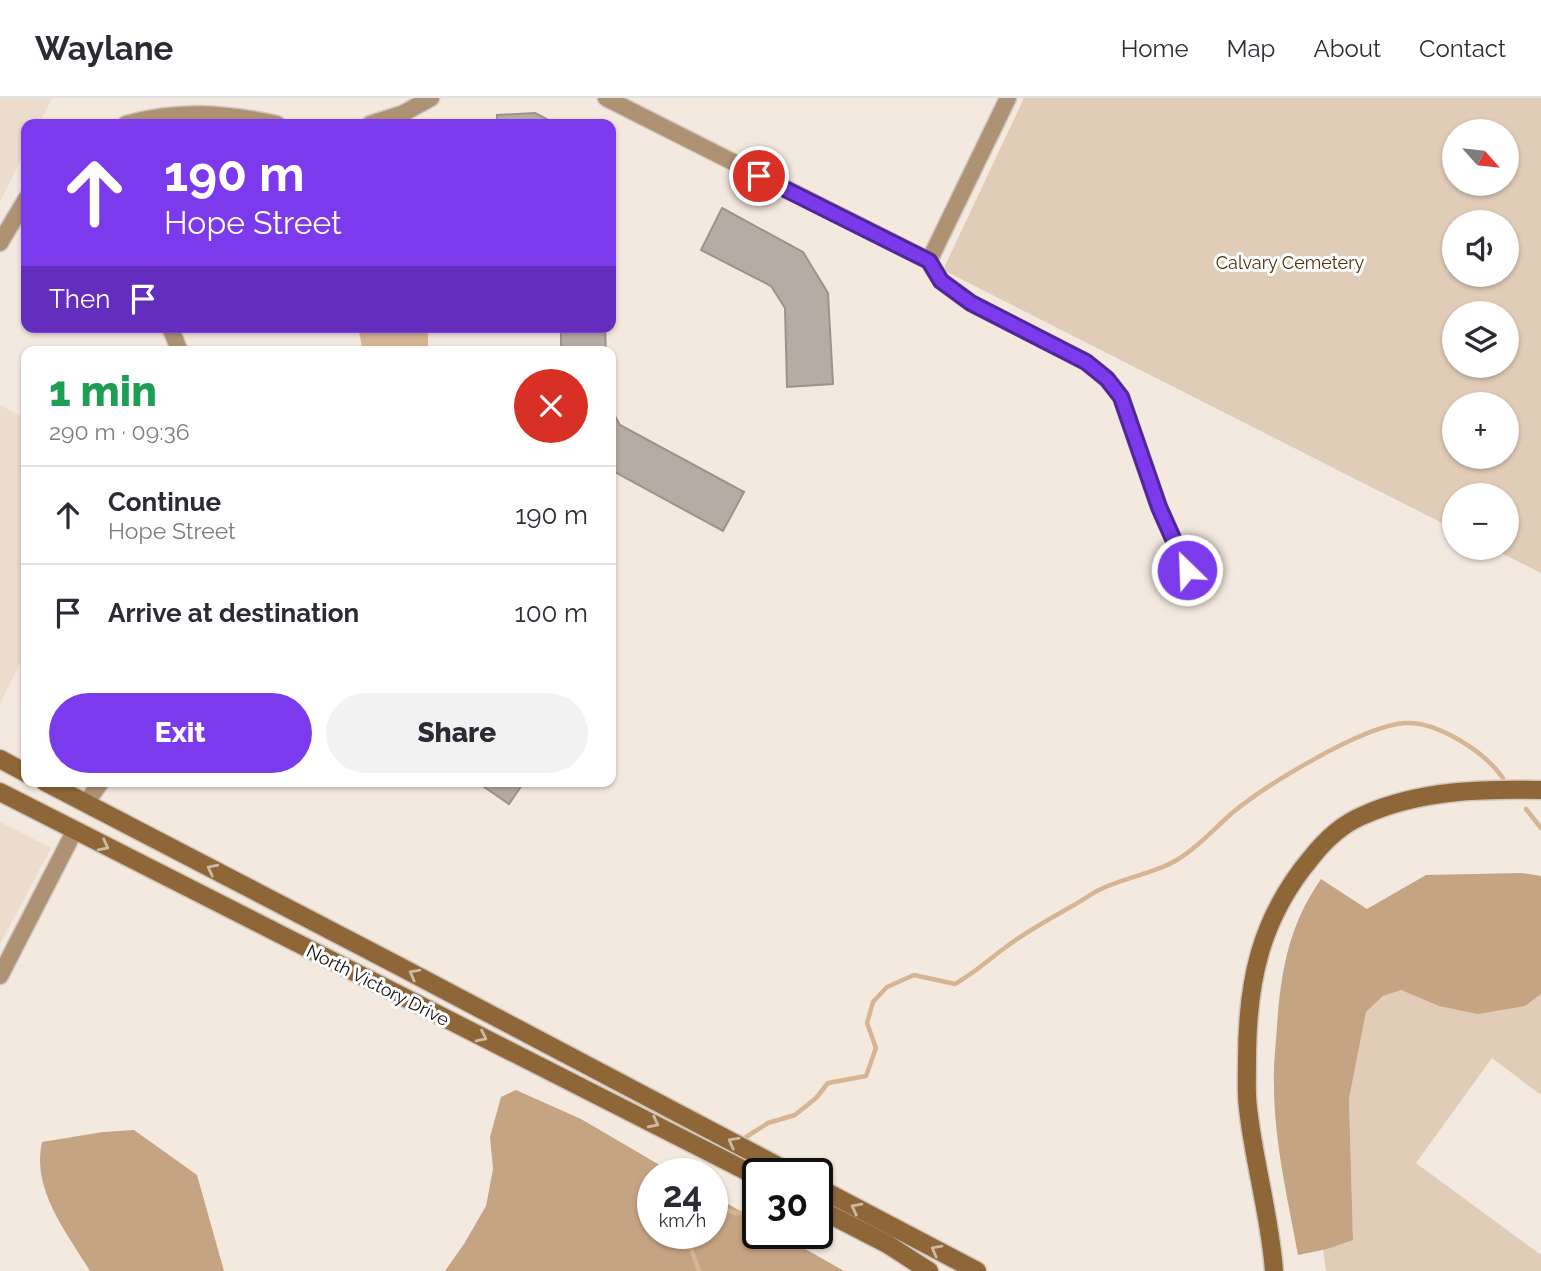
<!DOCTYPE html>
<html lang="en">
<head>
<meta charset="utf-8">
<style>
	:root { --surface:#fff; --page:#f2f2f3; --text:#2b2b33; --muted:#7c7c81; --line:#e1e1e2; --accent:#7c3aed }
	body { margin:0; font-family:Raleway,sans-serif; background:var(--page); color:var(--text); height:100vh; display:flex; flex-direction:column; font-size:26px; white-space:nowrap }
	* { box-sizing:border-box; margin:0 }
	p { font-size:23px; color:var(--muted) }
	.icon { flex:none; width:38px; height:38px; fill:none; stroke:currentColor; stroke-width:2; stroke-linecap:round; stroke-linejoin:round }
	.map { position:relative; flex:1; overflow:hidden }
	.drawer { position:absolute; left:21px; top:248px; width:595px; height:441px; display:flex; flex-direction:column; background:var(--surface); border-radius:14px; box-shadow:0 2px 5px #0004 }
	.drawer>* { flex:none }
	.guide { position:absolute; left:21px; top:21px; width:595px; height:214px; border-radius:14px; box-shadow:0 2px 5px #0004; background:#7c3aed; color:#fff; overflow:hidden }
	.needle { width:46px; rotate:117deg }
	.tools { position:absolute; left:1442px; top:21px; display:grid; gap:14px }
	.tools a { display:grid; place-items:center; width:77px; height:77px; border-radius:50%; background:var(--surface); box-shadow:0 2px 5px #0004; font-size:35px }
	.speed { position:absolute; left:637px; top:1060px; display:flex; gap:14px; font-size:35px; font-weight:700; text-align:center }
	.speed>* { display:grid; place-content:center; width:91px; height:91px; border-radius:50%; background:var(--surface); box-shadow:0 2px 5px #0004; line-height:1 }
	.speed small { font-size:18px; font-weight:400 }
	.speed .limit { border:4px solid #111; border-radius:10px; background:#fff; color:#111 }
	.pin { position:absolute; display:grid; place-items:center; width:60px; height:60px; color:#fff; margin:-30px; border:4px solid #fff; border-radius:50%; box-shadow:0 2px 7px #0007 }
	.me { position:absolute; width:77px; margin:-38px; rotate:336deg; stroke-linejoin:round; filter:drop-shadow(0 0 5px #0008) }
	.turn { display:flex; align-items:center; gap:24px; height:147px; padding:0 28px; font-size:32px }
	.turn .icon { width:91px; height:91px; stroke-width:2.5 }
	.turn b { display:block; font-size:49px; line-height:60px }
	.then { display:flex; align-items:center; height:66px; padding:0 28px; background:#0003; gap:14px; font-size:26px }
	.round { display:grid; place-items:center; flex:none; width:74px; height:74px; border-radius:37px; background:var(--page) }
	.overview { display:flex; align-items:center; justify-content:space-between; height:119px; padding:0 28px }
	h1 { font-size:42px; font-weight:800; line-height:52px; color:#1e9e55 }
	.button { display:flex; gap:14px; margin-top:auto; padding:14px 28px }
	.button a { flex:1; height:80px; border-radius:42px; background:var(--accent); color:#fff; font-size:28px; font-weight:800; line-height:80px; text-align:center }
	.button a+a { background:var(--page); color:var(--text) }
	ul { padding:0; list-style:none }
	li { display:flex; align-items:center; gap:21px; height:98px; padding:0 28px; border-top:2px solid var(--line) }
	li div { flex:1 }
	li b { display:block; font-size:26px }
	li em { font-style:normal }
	header { display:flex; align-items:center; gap:42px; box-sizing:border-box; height:98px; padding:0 35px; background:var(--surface); border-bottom:2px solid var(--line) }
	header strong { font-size:33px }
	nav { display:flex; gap:38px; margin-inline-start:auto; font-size:24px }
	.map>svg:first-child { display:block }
	.built { fill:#ebdccc }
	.green { fill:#e1ccb7; fill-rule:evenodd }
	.forest { fill:#c5a483 }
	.water { fill:#d6b593 }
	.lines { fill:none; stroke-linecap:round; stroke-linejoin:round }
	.stream { stroke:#d6b593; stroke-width:4.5 }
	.building { fill:#b6aca3; stroke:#9c938a; stroke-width:2 }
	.street-casing { stroke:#cfc6bd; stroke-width:19 }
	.secondary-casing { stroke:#cfc6bd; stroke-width:21 }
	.street { stroke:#ae9274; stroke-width:16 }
	.secondary { stroke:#8f6638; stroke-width:18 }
	.oneway { stroke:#cdbaa5 }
	.route-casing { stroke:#51269a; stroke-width:18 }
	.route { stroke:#7c3aed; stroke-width:12 }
	.labels { text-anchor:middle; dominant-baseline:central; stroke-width:6; stroke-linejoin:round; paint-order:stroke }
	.park-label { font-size:18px; fill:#513105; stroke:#fff }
	.street-label { font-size:18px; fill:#120e0b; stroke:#fff }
</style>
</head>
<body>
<header>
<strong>Waylane</strong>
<nav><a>Home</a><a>Map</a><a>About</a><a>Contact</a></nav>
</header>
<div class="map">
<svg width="1541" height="1173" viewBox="0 0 1541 1173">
	<rect width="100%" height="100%" fill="#f3e9df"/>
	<g class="built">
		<polygon points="0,0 52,0 39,26 26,26 26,51 0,104"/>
		<polygon points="0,307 26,321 26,554 0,605"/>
		<polygon points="0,724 51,750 0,846"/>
	</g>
	<g class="green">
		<path d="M1024 0H1541V475L1491 450H1507V397H1454V431L943 172ZM1454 33H1507V86H1454ZM1454 124H1507V177H1454ZM1454 215H1507V268H1454ZM1454 306H1507V359H1454Z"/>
		<polygon points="1401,892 1439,908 1525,908 1541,896 1541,997 1492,960 1416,1065 1541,1157 1541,1173 1326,1173 1323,1152 1353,1142 1349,1001 1366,914 1383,898"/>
	</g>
	<g class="forest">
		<path d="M1522 775 1541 778V896L1525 908 1478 916 1439 908 1401 892 1383 898 1366 914 1349 1001 1353 1142 1327 1151 1298 1157C1288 1101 1274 1044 1274 987 1273 967 1276 947 1277 928 1281 872 1289 827 1321 781L1367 811 1426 777Z"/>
		<polygon points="516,992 581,1021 675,1076 653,1076 653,1136 712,1136 712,1097 758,1123 758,1136 779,1136 844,1173 445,1173 464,1146 486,1108 493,1071 490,1039 501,999"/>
		<path d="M134 1032 197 1077 224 1173H90C67 1135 31 1091 42 1044L103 1034Z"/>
	</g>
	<polygon class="water" points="358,229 428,229 428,254 363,254"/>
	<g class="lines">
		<g class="stream">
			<polyline points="1526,711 1541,730"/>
			<path d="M746 1039 768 1025 795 1017 816 1000 828 985 866 978 876 950 867 925 873 904 887 889 914 877 955 886C975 875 988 862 1006 849 1027 833 1051 820 1074 807 1083 802 1092 795 1101 791 1126 779 1157 775 1180 760 1200 747 1215 730 1232 715 1266 687 1362 628 1405 625 1437 623 1485 654 1503 680"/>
			<polyline points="712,1107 735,1115 747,1115 750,1109"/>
			<polyline points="686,1136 699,1173"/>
		</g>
	</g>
	<g class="building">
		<polygon points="535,15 556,26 497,26 497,17"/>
		<polygon points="722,110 803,154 828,195 833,286 787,289 785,210 771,188 701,152"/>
		<polygon points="561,229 605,229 606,254 561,254"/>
		<polygon points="611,311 620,327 744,394 723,433 611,372"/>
		<polygon points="477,684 524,684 509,706"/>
	</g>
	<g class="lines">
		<g class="street-casing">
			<g id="street">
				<polyline points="606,0 929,163"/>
				<polyline points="1008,0 929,163 941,183 971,205 1086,264 1107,281 1121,299 1159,409 1187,472"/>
				<path d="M126 26C178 11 225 15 277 26"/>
				<polyline points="370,26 404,15 431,0"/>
				<polyline points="0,145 26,101"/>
				<polyline points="170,229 180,254"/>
				<polyline points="86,705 101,684"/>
				<polyline points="0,878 75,732"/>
			</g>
		</g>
		<g class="secondary-casing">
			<g id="secondary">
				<polyline points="0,661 26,675"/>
				<polyline points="45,684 395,866 793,1076"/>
				<polyline points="0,694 758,1079"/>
				<polyline points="817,1089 977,1173"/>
				<polyline points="817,1110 887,1146 929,1173"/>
				<path d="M1274 1173C1270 1118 1254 1065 1248 1010 1246 995 1247 978 1247 963 1247 884 1260 821 1311 760 1325 742 1342 726 1364 717 1420 692 1481 691 1541 692"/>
			</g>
		</g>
		<use href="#street" class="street"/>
		<use href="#secondary" class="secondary"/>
	</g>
	<defs><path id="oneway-chevron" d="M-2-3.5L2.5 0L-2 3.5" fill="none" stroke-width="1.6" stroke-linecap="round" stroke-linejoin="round" transform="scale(1.75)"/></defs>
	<g class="oneway">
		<use href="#oneway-chevron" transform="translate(104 748) rotate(27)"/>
		<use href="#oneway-chevron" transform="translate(212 771) rotate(-153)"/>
		<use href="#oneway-chevron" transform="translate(414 876) rotate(-152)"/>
		<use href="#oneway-chevron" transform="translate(482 939) rotate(26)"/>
		<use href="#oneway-chevron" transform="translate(654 1025) rotate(27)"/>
		<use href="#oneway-chevron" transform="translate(733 1044) rotate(-152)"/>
		<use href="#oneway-chevron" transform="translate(856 1110) rotate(-152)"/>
		<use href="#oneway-chevron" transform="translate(936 1152) rotate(-152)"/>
	</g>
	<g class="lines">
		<g class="route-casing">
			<polyline id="route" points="759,78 929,163 941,183 971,205 1086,264 1107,281 1121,299 1159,409 1187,472"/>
		</g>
		<use href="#route" class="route"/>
	</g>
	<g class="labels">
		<g class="park-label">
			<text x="1290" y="164">Calvary Cemetery</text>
		</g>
		<g class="street-label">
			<text transform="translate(378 887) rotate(27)">North Victory Drive</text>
		</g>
	</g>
</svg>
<div class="tools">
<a><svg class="needle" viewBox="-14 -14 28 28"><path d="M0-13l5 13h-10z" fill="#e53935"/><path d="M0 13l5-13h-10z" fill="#7c7c81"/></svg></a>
<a><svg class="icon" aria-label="sound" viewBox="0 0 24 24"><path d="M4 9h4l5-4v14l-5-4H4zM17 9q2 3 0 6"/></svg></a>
<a><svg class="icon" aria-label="layers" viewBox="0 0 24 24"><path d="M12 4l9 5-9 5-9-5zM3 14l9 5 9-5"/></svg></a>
<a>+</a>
<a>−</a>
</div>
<div class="speed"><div>24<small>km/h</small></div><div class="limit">30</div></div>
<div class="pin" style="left:759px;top:78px;background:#d93025"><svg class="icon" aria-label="arrive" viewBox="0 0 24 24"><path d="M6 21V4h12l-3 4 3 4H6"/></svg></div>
<svg class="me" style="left:1187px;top:472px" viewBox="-20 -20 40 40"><circle r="17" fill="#7c3aed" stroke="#fff" stroke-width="3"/><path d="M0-11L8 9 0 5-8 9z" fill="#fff"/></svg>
<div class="guide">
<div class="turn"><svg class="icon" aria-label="ahead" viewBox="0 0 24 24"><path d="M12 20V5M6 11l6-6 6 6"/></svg><div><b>190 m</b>Hope Street</div></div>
<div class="then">Then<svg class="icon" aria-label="arrive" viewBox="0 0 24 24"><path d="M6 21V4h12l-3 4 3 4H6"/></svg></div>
</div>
<section class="drawer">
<div class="overview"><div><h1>1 min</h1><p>290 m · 09:36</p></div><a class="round" style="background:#d93025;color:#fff"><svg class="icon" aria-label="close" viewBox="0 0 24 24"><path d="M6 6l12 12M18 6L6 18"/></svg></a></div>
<ul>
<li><svg class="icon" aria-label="ahead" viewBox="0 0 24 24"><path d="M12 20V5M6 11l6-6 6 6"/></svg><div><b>Continue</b><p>Hope Street</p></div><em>190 m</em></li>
<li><svg class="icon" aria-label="arrive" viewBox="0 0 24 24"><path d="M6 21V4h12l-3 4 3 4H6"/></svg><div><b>Arrive at destination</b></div><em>100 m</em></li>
</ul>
<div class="button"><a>Exit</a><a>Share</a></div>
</section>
</div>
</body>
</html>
